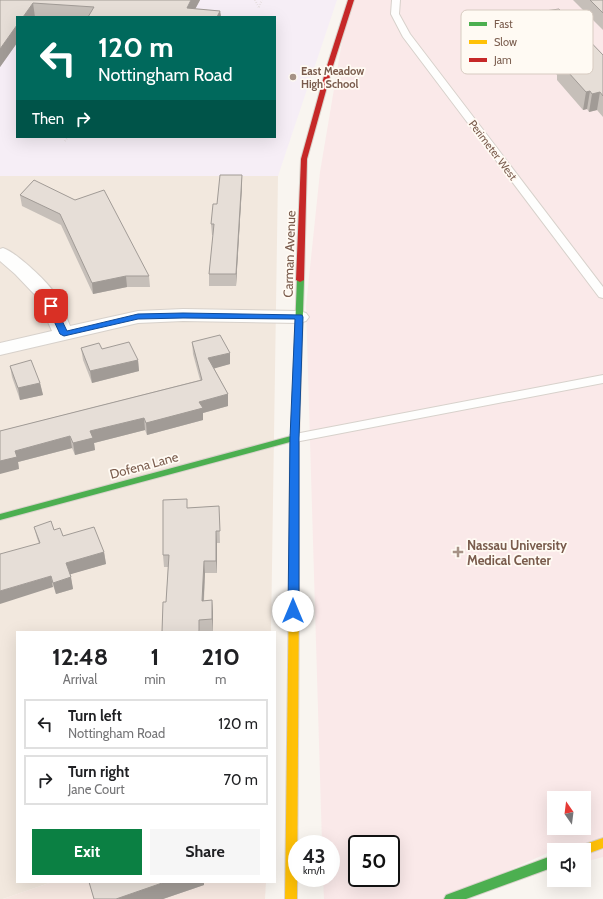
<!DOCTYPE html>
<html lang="en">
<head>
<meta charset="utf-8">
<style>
	:root { --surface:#fff; --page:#f6f6f6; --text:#202124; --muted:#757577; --line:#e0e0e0; --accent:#0b8043 }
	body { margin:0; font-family:Cabin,sans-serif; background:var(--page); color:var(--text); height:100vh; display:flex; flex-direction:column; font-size:15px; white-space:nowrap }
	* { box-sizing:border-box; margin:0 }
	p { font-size:13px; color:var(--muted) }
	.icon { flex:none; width:22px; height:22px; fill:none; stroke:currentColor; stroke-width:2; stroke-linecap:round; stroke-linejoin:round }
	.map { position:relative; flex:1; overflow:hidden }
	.panel { position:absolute; left:16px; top:631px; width:260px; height:252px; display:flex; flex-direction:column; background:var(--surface); border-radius:0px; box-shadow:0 4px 16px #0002 }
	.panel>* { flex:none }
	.banner { position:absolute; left:16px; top:16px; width:260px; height:122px; border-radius:0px; box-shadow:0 4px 16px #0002; background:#00695c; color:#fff; overflow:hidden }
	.needle { width:26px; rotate:346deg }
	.fabs { position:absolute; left:547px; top:791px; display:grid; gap:8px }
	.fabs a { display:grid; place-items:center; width:44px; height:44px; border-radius:0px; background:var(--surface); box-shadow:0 4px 16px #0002; font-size:20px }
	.speed { position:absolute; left:288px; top:835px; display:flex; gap:8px; font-size:20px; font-weight:700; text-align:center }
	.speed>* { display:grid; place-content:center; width:52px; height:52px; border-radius:50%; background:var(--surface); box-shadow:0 4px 16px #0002; line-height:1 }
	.speed small { font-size:10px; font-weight:400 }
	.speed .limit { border:2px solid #111; border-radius:6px; background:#fff; color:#111 }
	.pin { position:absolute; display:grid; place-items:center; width:34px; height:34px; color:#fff; margin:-17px; border-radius:8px; box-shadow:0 2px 6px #0006 }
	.me { position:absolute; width:44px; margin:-22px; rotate:0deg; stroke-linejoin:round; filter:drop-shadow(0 0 3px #0008) }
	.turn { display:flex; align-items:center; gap:14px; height:84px; padding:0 16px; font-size:18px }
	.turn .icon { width:52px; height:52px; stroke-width:2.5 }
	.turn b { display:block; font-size:28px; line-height:34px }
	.then { display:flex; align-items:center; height:38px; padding:0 16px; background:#0003; gap:8px; font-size:15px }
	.eta { display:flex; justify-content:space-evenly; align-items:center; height:68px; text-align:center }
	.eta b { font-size:24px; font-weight:800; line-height:28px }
	.primary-button { display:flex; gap:8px; margin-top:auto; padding:8px 16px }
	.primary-button a { flex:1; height:46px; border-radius:0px; background:var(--accent); color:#fff; font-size:16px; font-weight:800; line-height:46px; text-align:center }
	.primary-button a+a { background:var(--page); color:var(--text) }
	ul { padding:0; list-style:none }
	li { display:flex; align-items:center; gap:12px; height:50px; margin:0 8px 6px; padding:0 8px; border:2px solid var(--line); border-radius:0px }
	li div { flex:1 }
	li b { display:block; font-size:15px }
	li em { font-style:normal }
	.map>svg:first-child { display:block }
	.residential { fill:#f2e8de }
	.commercial { fill:#f6e8e1 }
	.education { fill:#f6eef6; fill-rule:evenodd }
	.medical { fill:#fae9e9; fill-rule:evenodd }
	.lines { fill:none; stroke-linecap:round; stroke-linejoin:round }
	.lane-casing { stroke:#d7d1cb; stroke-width:2 }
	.street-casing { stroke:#d7d1cb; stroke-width:2 }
	.fast-casing { stroke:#d9d2cb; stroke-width:2 }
	.slow-casing { stroke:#d9d2cb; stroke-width:2 }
	.jam-casing { stroke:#d9d2cb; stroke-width:2 }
	.path { stroke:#dcd5d0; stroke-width:2; stroke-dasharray:0.5 2; stroke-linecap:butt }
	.lane { fill:#fefefd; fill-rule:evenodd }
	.street { fill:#fefefd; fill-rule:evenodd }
	.fast { fill:#4caf50; fill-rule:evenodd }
	.slow { fill:#ffc107; fill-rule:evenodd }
	.jam { fill:#c62828; fill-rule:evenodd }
	.wall { fill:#c6bfb9 }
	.shaded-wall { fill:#a19b96 }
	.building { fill:#e6ded7; stroke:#a19b96 }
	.route { fill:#1a73e8; stroke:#114b97 }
	.poi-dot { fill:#a69286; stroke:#fffaf3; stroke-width:1.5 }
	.labels { text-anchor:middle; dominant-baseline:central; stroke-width:3.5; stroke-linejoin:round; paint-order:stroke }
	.far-poi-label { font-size:11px; font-weight:bold; fill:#7a5c4d; stroke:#fffaf3; text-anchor:start }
	.far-street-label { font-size:11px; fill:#7a5c4d; stroke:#fffaf3 }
	.street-label { font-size:13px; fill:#7a5c4d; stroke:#fffaf3 }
	.poi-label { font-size:13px; font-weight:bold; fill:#7a5c4d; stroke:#fffaf3; text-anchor:start }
	.key { fill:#fffaf3; stroke:#d7cbc1; stroke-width:1 }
	.key-label { font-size:11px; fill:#7a5c4d }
</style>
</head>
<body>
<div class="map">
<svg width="603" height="899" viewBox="0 0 603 899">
	<rect width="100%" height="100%" fill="#f9f5f0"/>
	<polygon class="residential" points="0,176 278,176 271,632 17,632 17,882 52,882 3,899 0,899"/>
	<polygon class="commercial" points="52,882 266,882 265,899 3,899"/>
	<path class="education" d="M0 0H337L278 176H0ZM17 17H275V137H17Z"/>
	<path class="medical" d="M349 0H603V857L584 862V850H554L446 899H324L323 878H331V844H322L306 306 320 172ZM554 798H584V828H554ZM357 844H391V878H357Z"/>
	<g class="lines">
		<g class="lane-casing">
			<g id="lane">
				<polygon points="392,0 400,0 399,14 410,34 603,287 603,298 599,297 403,37 391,14"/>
				<polygon points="603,375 603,383 295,442 290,441 289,438 290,435 295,434"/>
			</g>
		</g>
		<g class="street-casing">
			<path id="street" d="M3 248C16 252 49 283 56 295 61 305 66 316 70 326L138 311 183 309 299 311 306 313 309 317 306 321 299 323 183 321 138 323 0 355V343L52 331 37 297 15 274 0 261V249Z"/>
		</g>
		<g class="fast-casing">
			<g id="fast">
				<polygon points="297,278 300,278 304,280 299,438 299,589 298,592 294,593 290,592 289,589 290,442 0,520 0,514 291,436"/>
				<polygon points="554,855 554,867 466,899 444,899 446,895"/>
			</g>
		</g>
		<g class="slow-casing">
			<g id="slow">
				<polygon points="294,585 298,586 299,589 297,899 285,899 289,589 290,586"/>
				<polygon points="603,838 603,848 584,855 584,850 578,850 580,846"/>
			</g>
		</g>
		<g class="jam-casing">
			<polygon id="jam" points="348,0 354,0 332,69 307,159 304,280 300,282 296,280 301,159 326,69"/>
		</g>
		<g class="path">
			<polyline points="255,0 259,8"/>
			<polyline points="259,7 262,0"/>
			<polyline points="65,141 68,137"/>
		</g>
		<use href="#lane" class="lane"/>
		<use href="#street" class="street"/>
		<use href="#fast" class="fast"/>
		<use href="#slow" class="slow"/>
		<use href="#jam" class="jam"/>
	</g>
	<g class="wall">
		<polygon points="0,0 200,0 195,9 220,11 221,17 17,17 17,43 0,67"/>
		<polygon points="573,0 603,0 603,30"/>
		<polygon points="524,14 603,55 603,117 597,110 589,112 587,109 583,110 557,80 557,75 521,31"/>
		<polygon points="242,175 242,186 236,286 209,286 209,274 213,235 212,235 211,224 217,204"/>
		<polygon points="34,180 149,276 150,287 127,287 93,294 61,225 22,206 20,195"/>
		<polygon points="192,342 230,353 230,364 214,368 228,394 228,406 203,413 203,420 147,435 145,430 94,443 95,450 75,455 72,448 18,462 19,469 0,431 200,380 193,354"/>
		<polygon points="81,348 102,349 138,360 139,371 92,383 83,360"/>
		<polygon points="10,366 40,383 43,395 20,400 12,377"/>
		<polygon points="219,506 220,543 217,543 217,573 205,573 204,601 212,600 213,612 213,631 200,631 166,602 168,567 164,567 163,555 188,508"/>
		<polygon points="34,527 54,530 63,536 104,552 106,564 70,574 73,589 56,594 37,538"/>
		<polygon points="89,882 204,882 204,885 163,899 94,899"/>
	</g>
	<g class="shaded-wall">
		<polygon points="191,0 200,0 191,17 187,8"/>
		<polygon points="33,3 35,17 23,17"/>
		<polygon points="220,11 221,17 217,17"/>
		<polygon points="17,25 17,43 0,67 0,49"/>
		<polygon points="590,91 587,109 583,110 586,92"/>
		<polygon points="600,92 597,110 589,112 592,94"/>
		<polygon points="242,175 242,186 236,286 236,274"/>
		<polygon points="126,276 127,287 93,294 92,283"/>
		<polygon points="230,353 230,364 209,370 208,358"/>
		<polygon points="138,360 139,371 92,383 90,371"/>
		<polygon points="40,383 43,395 20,400 18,388"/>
		<polygon points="228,394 228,406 203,413 203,420 147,435 146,423 199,402"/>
		<polygon points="144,418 145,430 94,443 95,450 75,455 73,443 90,431"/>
		<polygon points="70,436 72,448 18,462 19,469 0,474 0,461 15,451"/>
		<polygon points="216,531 217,543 217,573 216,561"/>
		<polygon points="104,552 106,564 68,575 66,563"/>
		<polygon points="204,561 205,573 203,612 202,601"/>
		<polygon points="51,576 53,587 0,604 0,591"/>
		<polygon points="71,577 73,589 56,594 53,583"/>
		<polygon points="212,600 213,612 213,631 212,619"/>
		<polygon points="165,882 204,882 204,885 163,899 116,899"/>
	</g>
	<g class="building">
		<polygon points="0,0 191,0 187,8 220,11 217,17 88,17 94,7 33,3 23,17 17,17 17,25 0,49"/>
		<polygon points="590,0 603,0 603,13"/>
		<polygon points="559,9 603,55 603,96 600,92 592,94 590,91 586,92 559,62 564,62 524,14"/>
		<polygon points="220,175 242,175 236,274 209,274 214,224 211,224 213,204 217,204"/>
		<polygon points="34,180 75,200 104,190 149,276 126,276 92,283 60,214 20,195"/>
		<polygon points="220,335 230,353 208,358 228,394 199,402 203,408 146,423 144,418 90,431 93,438 73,443 70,436 15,451 17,457 0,461 0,431 202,380 192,342"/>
		<polygon points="129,342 138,360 90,371 81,348 99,343 102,349"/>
		<polygon points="31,360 40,383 18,388 10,366"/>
		<polygon points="187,499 187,508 219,506 220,531 216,531 216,561 204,561 202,601 212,600 212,619 199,620 199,632 162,632 163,602 166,602 169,555 163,555 163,500"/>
		<polygon points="51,521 54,530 60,528 63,536 94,527 104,552 66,563 71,577 53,583 51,576 0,591 0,554 40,543 34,527"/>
		<polygon points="89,882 165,882 116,899 94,899"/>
	</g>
	<polygon class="route" points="51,303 55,306 67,331 138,314 183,313 302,315 303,317 299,438 299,611 297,614 290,614 288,611 290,438 295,319 183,318 138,319 64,336 60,334 47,306"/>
	<g class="poi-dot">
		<circle cx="293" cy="77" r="4"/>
		<path d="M456 546h4v4h4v4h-4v4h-4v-4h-4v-4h4z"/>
	</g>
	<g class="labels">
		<g class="far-poi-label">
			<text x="301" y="71">East Meadow<tspan x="301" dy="13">High School</tspan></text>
		</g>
		<g class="far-street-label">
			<text transform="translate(493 150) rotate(53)">Perimeter West</text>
		</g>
		<g class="street-label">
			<text transform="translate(289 254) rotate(-88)">Carman Avenue</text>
			<text transform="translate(144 465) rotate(-15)">Dofena Lane</text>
		</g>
		<g class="poi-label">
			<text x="467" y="545">Nassau University<tspan x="467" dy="15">Medical Center</tspan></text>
		</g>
	</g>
	<rect x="461" y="10" width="132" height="64" rx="6" class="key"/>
	<rect x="469" y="22" width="18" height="4" fill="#4caf50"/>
	<rect x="469" y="40" width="18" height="4" fill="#ffc107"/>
	<rect x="469" y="58" width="18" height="4" fill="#c62828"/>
	<g class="key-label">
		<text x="494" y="28">Fast</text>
		<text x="494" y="46">Slow</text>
		<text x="494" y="64">Jam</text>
	</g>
</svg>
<div class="fabs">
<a><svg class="needle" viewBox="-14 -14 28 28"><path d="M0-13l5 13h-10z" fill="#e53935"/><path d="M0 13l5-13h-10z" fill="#757577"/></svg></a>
<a><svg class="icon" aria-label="sound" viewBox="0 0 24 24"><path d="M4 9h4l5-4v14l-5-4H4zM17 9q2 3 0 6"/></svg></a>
</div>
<div class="speed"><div>43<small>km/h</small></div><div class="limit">50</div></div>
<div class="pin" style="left:51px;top:306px;background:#d93025"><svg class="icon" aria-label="arrive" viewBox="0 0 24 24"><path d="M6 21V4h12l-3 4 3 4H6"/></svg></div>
<svg class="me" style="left:293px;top:611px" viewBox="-20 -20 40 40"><circle r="19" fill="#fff"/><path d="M0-13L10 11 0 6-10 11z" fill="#1a73e8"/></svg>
<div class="banner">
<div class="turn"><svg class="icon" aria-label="left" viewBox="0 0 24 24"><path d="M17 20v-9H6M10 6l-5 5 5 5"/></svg><div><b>120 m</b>Nottingham Road</div></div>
<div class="then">Then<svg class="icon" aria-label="right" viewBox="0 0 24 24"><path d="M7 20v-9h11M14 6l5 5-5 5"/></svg></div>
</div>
<section class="panel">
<div class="eta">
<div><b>12:48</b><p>Arrival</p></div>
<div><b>1</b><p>min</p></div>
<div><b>210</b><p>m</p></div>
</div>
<ul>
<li><svg class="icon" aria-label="left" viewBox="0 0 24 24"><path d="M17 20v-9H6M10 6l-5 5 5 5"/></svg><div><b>Turn left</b><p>Nottingham Road</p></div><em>120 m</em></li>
<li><svg class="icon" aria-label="right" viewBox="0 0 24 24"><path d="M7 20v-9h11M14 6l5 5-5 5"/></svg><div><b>Turn right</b><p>Jane Court</p></div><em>70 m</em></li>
</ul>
<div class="primary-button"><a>Exit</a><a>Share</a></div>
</section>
</div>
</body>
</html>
